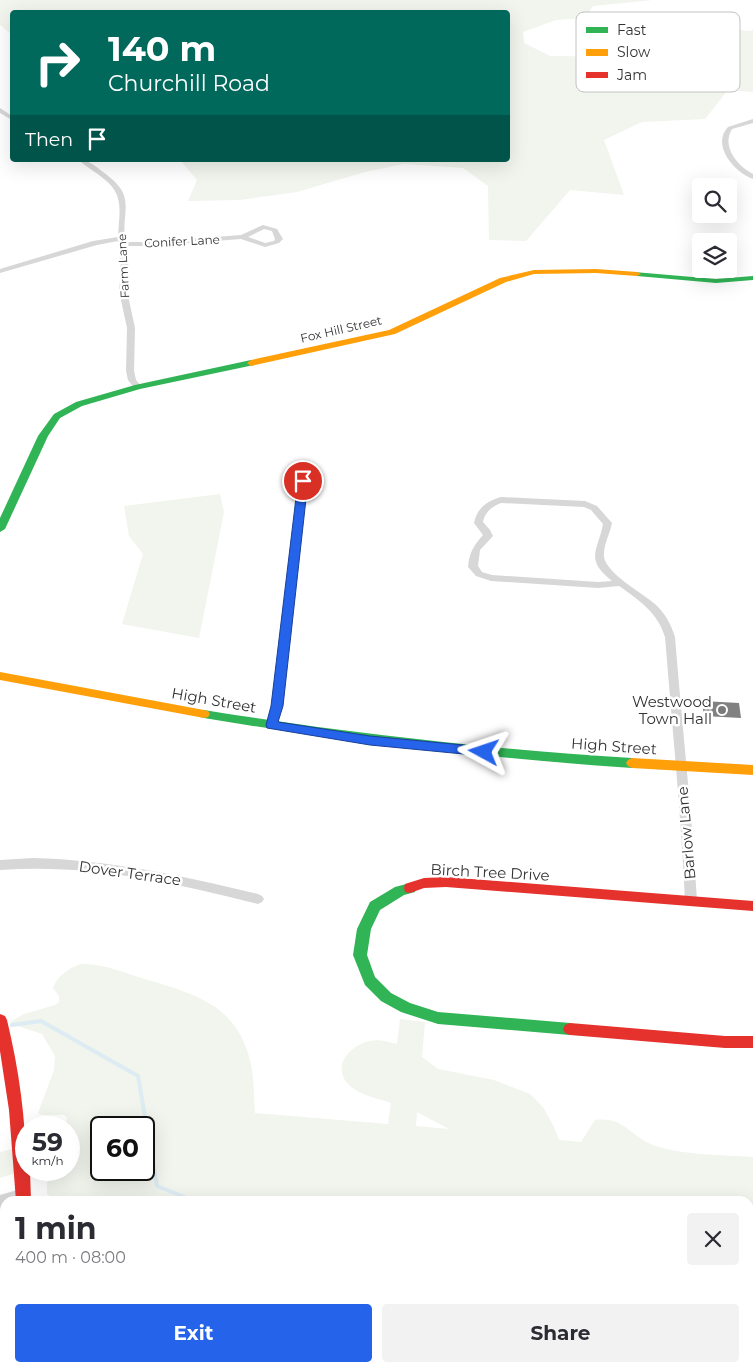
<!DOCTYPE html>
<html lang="en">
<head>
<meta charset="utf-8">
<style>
	:root { --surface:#fff; --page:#f2f2f3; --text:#2b2b33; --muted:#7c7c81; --accent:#2563eb }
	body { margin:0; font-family:Montserrat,sans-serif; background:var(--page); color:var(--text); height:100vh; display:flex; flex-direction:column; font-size:19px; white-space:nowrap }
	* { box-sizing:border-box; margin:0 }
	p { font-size:16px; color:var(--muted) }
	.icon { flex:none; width:28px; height:28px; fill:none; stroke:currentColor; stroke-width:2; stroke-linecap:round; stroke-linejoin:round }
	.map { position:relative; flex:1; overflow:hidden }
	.panel { position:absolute; left:0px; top:1196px; width:754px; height:176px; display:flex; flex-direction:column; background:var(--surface); border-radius:15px 15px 0 0; box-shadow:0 5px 20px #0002 }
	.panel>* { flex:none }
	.banner { position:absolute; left:10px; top:10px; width:500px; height:152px; border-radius:5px; box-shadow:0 5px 20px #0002; background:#00695c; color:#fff; overflow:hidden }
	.buttons { position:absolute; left:692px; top:178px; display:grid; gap:10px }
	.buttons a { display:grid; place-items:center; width:45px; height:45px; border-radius:5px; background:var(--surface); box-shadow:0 5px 20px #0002; font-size:25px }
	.speed { position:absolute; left:15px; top:1116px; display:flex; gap:10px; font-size:25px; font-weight:700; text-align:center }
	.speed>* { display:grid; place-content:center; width:65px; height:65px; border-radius:50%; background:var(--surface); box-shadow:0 5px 20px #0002; line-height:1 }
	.speed small { font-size:12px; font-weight:400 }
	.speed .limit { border:2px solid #111; border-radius:8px; background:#fff; color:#111 }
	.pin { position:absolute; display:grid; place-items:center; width:42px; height:42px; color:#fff; margin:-21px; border:2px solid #fff; border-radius:50%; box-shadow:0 1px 5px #0007 }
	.me { position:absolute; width:55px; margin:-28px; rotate:275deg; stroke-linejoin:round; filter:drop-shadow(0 0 4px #0008) }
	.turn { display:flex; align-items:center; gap:18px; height:105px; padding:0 15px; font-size:22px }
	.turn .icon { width:65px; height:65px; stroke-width:2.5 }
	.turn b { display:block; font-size:35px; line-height:42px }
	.then { display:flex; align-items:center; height:48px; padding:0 15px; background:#0003; gap:10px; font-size:19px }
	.round { display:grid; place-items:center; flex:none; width:52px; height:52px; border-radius:5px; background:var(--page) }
	.overview { display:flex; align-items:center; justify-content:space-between; height:85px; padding:0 15px }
	h1 { font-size:30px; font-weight:700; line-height:38px }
	.action { display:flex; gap:10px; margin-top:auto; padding:10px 15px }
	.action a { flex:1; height:58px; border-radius:5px; background:var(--accent); color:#fff; font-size:20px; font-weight:700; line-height:58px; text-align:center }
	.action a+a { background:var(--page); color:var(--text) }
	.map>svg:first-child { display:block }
	.green { fill:#f1f5ed; fill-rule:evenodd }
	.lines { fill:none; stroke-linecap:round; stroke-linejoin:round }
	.stream { stroke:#ddebf3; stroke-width:4 }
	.building { fill:#818181 }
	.street { fill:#d7d7d7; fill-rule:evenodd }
	.fast { fill:#30b455; fill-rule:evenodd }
	.slow { fill:#ff9f0a; fill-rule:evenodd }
	.jam { fill:#e5322d; fill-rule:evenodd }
	.route { fill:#2563eb; stroke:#184099 }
	.poi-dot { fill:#7a7a7a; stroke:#fff; stroke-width:2 }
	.labels { text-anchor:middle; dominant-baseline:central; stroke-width:5; stroke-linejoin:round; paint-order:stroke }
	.far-street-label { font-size:12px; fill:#333; stroke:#fff }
	.street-label { font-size:15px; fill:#333; stroke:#fff }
	.poi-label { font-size:15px; fill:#333; stroke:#fff; text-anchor:end }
	.key { fill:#fff; stroke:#c2c2c2; stroke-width:1 }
	.key-label { font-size:14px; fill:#333 }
</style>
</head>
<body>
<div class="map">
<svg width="753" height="1372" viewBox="0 0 753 1372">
	<rect width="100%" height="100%" fill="#fff"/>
	<g class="green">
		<polygon points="0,0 653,0 593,6 585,18 556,20 523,32 524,43 550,56 641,57 648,50 696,38 712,29 751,31 753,29 753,92 728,90 705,119 642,122 604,140 624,195 570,190 526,241 489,240 488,186 463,168 404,164 365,172 297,192 240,200 188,201 197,180 180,160 508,160 508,12 12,12 12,35 0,25"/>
		<polygon points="220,494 224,512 199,638 122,624 143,554 129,536 124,506"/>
		<path d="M81 964C103 963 128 974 148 980 198 995 238 1006 251 1064 254 1080 254 1097 255 1113L388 1124 391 1103C377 1098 358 1095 348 1084 331 1065 351 1045 370 1041 379 1039 388 1042 397 1044L400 1019 425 1022 422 1057 438 1069 494 1080 530 1094 543 1107 553 1125 559 1140 581 1142 595 1120C621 1117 626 1130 646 1142 670 1155 724 1155 753 1157V1372H186L185 1368H749V1201H76L53 1198 47 1194V1183L53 1170H69V1128L66 1127 67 1118 64 1115H41L38 1113 54 1070 55 1056 42 1034 9 1023 24 1014 55 1005 59 1002V996L53 988C58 975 69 968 81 964ZM417 1112 449 1129 416 1126ZM101 1128H144V1170H101Z"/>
		<polygon points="16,1148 16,1173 0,1178 0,1152"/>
	</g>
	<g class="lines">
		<g class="stream">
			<polyline points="12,1025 41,1021 138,1076 157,1186 194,1201"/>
			<polyline points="749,1325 753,1326"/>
		</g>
	</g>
	<polygon class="building" points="702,701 739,703 741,718 704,716"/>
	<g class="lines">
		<g class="street">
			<polygon points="0,108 12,116 12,120 0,113"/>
			<path d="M753 119V123L732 129C721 147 738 166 753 174V179C734 172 711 145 728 127Z"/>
			<path d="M79 160C89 160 95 166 103 172 138 197 121 208 125 242H151L241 235 263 225 277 229 283 239 279 243 265 247 241 239 151 246H126L129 270 127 291 135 328 134 371 136 380 142 387 141 389H135L128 380 126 371 127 328 119 291 121 270 118 241 97 245 0 273V269L93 241 118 237C119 213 125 195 104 179 96 172 86 167 79 160ZM264 229 272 231 275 239 274 241 265 243 248 237Z"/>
			<polygon points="305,460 309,463 282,705 277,725 276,728 268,728 267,725 272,705 301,463"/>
			<path d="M501 497 585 501 597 506 612 523C610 534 603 545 604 557 607 574 641 592 655 604 665 613 671 624 675 637 682 725 692 813 697 901L695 904 691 906 687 904 685 901C681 813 672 725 665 637 658 613 639 600 619 586L598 588 491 581 476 576 468 567C469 553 474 545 483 535L474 523C477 508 487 501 501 497ZM501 503 584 507 591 510 603 524C598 551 584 559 612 581L598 582 492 575 482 572 478 566 480 550 493 536 490 530 483 522C485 512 491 507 501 503Z"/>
			<path d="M33 858C110 860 183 876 258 894L262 896 264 899 262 902 258 904C169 882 92 864 0 870V860Z"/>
			<polygon points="24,1188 29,1190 31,1195 29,1200 25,1201 5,1201 5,1207 0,1209 0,1195"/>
		</g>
		<g class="fast">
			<polygon points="634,272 716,279 753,276 753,280 716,283 637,276 633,274"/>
			<polygon points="251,360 254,361 254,365 140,389 82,406 60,418 48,436 5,529 0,532 0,518 38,436 54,414 76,402 135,385"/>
			<path d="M204 710C346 733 488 749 632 758L636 760 638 763 636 766 632 768C488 758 346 742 204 718L200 717 198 714 200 711Z"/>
			<polygon points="410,883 415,884 416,888 415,892 404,895 380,910 371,929 367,955 375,977 391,993 410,1003 438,1012 570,1023 575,1025 577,1029 575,1033 570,1035 438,1024 401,1012 381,1001 365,985 353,955 357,929 370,902 395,887"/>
			<polygon points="25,1368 41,1368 42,1372 26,1372"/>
		</g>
		<g class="slow">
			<polygon points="596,269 637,272 641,274 637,276 596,273 534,274 506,282 395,334 251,366 247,363 251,360 389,330 500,278 534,270"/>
			<polygon points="0,672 204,710 208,711 210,714 208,717 204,718 0,680"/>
			<polygon points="632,758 753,765 753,775 632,768 628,766 626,763 628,760"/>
		</g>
		<g class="jam">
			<polygon points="446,877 753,901 753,911 446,887 424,888 410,893 405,892 404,888 405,884 424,878"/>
			<path d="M0 1014 5 1016 7 1020C19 1070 26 1119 26 1170H30L31 1201H16L9 1110 0 1051Z"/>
			<polygon points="570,1023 725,1036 753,1036 753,1048 725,1048 570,1035 565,1033 563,1029 565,1025"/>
		</g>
	</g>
	<polygon class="route" points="303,478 308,481 283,706 278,722 370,736 484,747 488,749 490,752 488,755 484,756 370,745 267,728 266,725 271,706 298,481"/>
	<circle class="poi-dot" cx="722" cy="710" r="5"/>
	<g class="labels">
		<g class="far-street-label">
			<text transform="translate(182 241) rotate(-3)">Conifer Lane</text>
			<text transform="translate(123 266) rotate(-93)">Farm Lane</text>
			<text transform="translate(341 329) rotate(-13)">Fox Hill Street</text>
		</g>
		<g class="street-label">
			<text transform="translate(214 700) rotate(10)">High Street</text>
			<text transform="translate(614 746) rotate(4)">High Street</text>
			<text transform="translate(686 833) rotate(-95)">Barlow Lane</text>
			<text transform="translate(490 872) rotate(3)">Birch Tree Drive</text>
			<text transform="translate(130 873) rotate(8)">Dover Terrace</text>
		</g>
		<g class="poi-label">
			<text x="712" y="701">Westwood<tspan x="712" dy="17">Town Hall</tspan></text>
		</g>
	</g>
	<rect x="576" y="12" width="164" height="80" rx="8" class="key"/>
	<rect x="586" y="27" width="22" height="6" fill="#30b455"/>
	<rect x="586" y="49" width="22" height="7" fill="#ff9f0a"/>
	<rect x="586" y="72" width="22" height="6" fill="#e5322d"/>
	<g class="key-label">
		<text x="617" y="35">Fast</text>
		<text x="617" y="57">Slow</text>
		<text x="617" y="80">Jam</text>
	</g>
</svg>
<div class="buttons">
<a><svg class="icon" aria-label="search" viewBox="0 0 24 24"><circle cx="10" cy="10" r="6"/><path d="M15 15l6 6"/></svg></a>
<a><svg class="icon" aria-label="layers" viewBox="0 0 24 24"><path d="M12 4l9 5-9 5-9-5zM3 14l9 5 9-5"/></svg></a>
</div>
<div class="speed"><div>59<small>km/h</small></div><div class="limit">60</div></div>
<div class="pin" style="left:303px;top:481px;background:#d93025"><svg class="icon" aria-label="arrive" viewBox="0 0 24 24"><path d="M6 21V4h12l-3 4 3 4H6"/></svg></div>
<svg class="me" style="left:484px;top:752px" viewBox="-20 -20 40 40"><path d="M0-17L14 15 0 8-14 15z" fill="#2563eb" stroke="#fff" stroke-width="4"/></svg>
<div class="banner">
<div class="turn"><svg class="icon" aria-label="right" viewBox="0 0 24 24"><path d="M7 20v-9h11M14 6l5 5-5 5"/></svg><div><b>140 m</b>Churchill Road</div></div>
<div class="then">Then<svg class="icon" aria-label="arrive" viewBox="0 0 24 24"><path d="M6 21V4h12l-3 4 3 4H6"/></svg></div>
</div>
<section class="panel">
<div class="overview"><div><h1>1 min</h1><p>400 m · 08:00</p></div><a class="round"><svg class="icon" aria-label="close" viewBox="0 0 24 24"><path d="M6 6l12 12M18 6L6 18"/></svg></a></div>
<div class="action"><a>Exit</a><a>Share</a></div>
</section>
</div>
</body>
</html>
